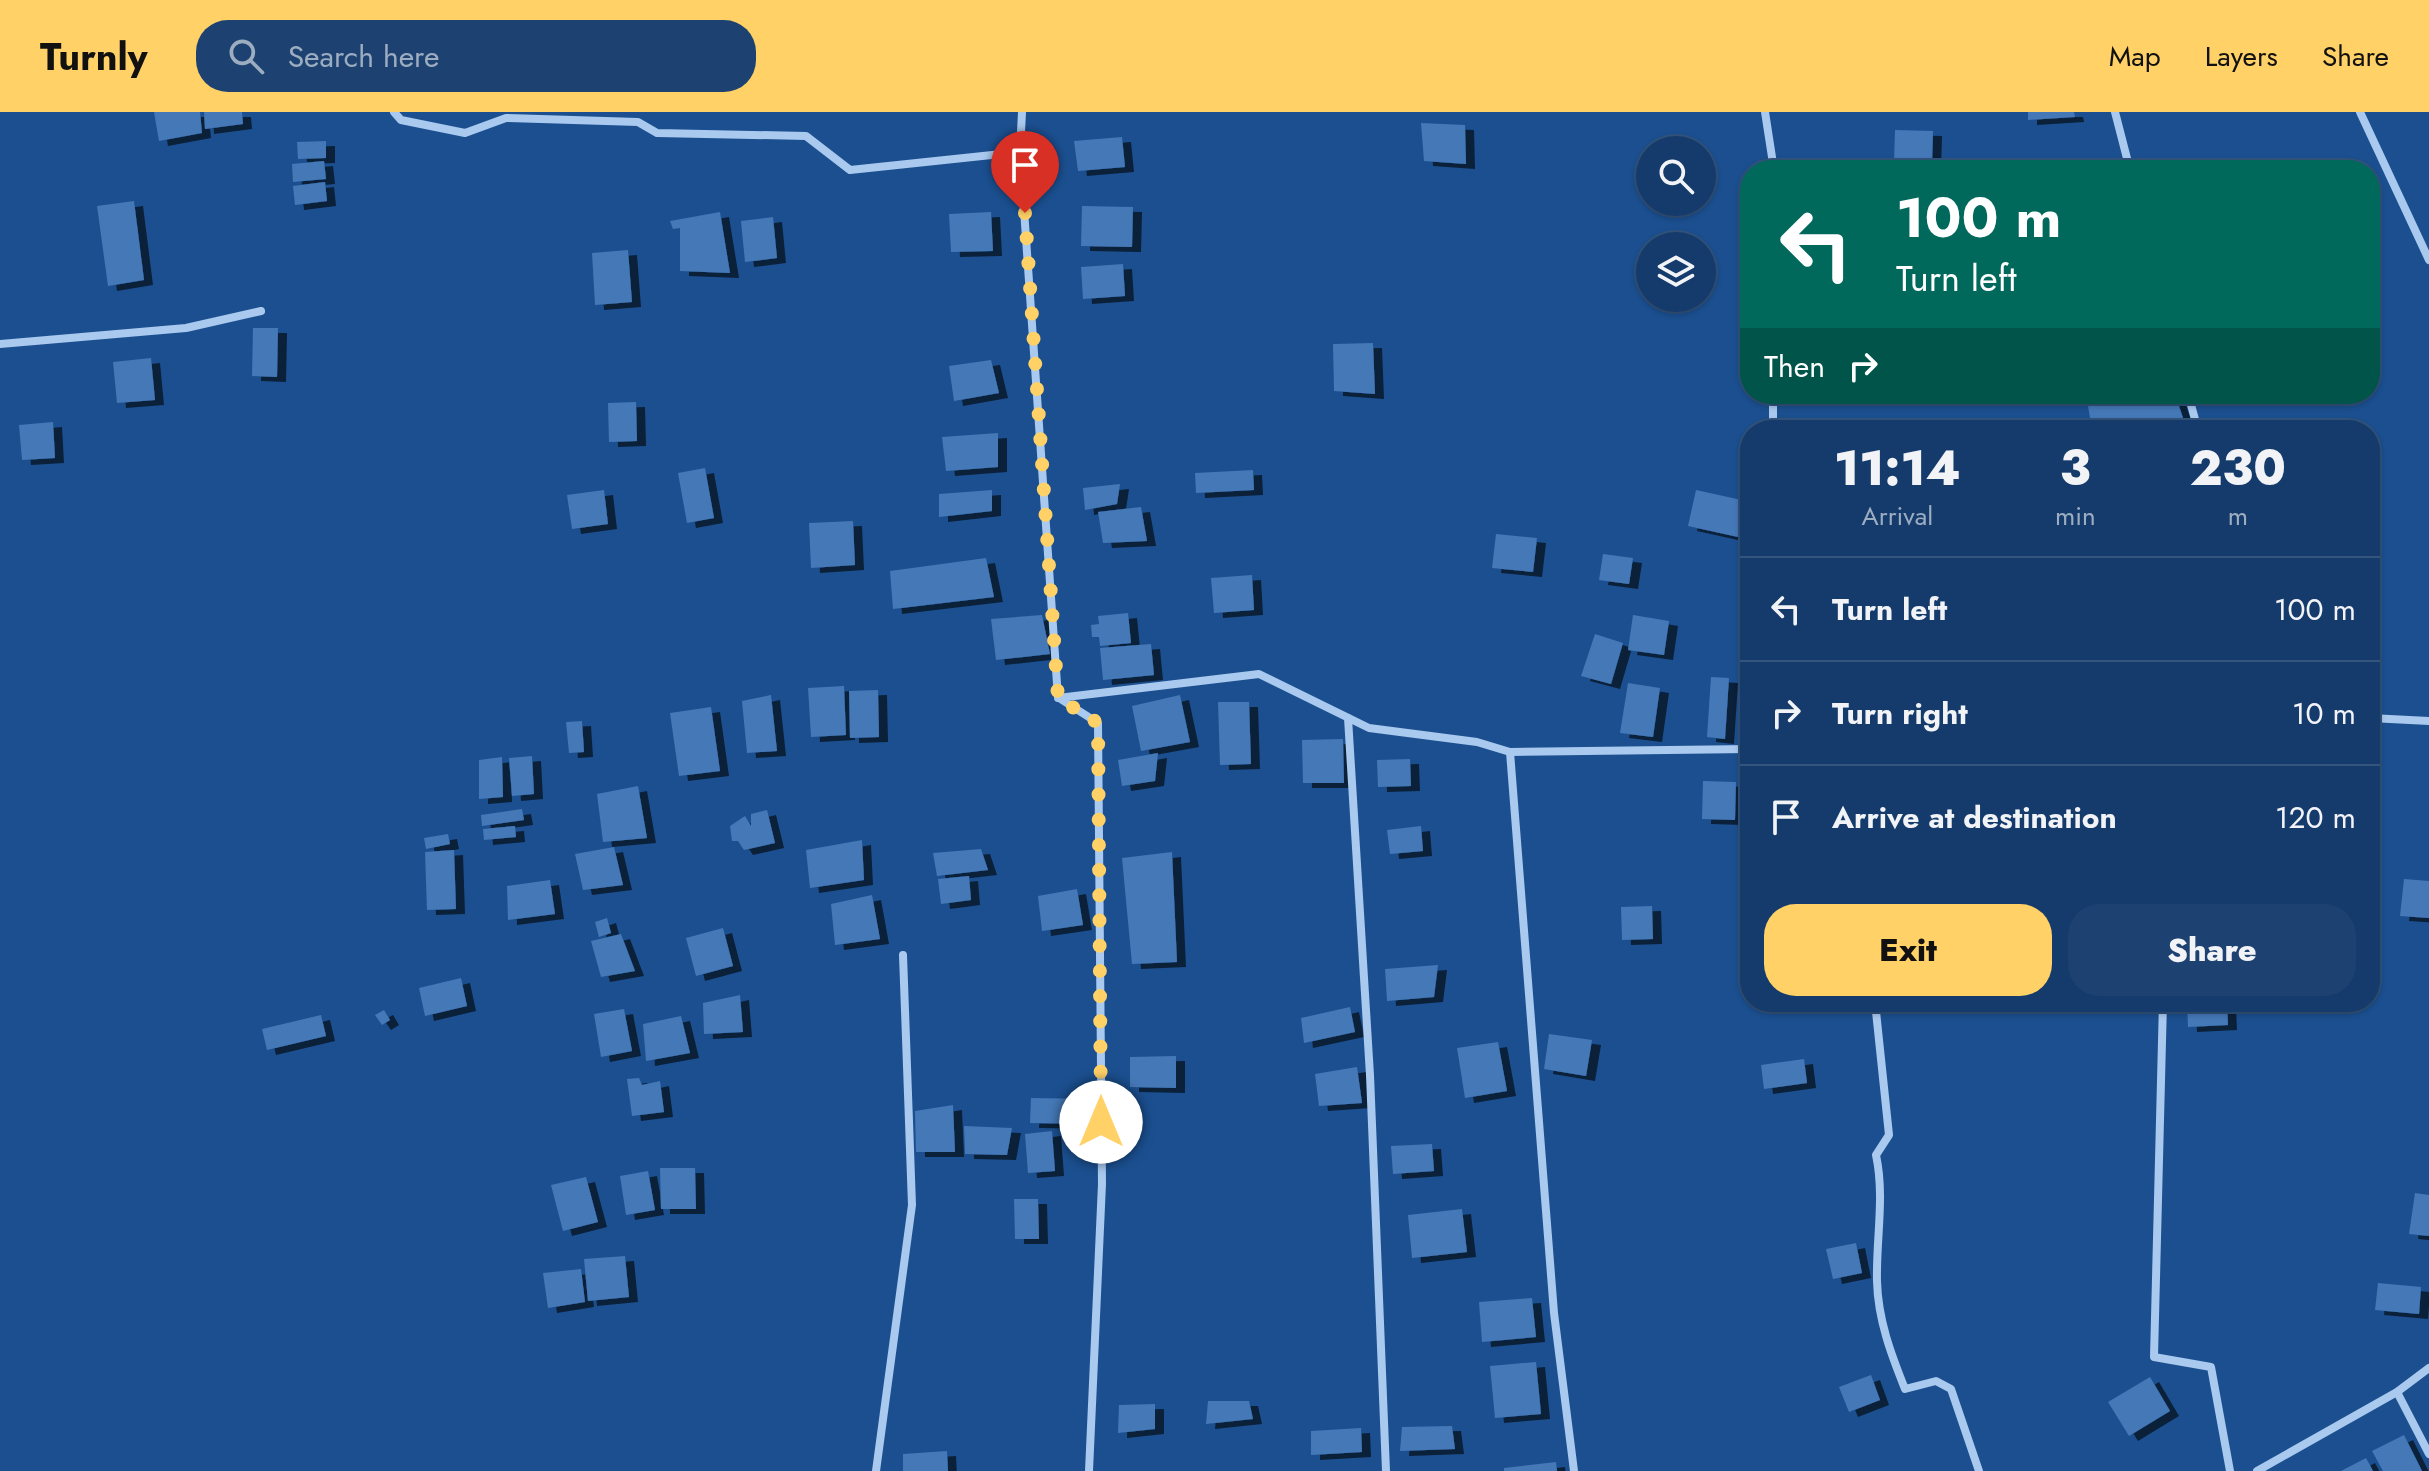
<!DOCTYPE html>
<html lang="en">
<head>
<meta charset="utf-8">
<style>
	:root { --surface:#143b6b; --page:#1d4271; --text:#f1f3f6; --muted:#9dadc1; --line:#33557e; --accent:#ffd166 }
	body { margin:0; font-family:Jost,sans-serif; background:var(--page); color:var(--text); height:100vh; display:flex; flex-direction:column; font-size:30px; white-space:nowrap }
	* { box-sizing:border-box; margin:0 }
	p { font-size:26px; color:var(--muted) }
	.icon { flex:none; width:44px; height:44px; fill:none; stroke:currentColor; stroke-width:2; stroke-linecap:round; stroke-linejoin:round }
	.map { position:relative; flex:1; overflow:hidden }
	.panel { position:absolute; left:1740px; top:308px; width:640px; height:592px; display:flex; flex-direction:column; background:var(--surface); border-radius:32px; box-shadow:0 2px 6px #0004,0 0 0 2px var(--line) }
	.panel>* { flex:none }
	.top-card { position:absolute; left:1740px; top:48px; width:640px; height:244px; border-radius:32px; box-shadow:0 2px 6px #0004,0 0 0 2px var(--line); background:#00695c; color:#fff; overflow:hidden }
	.fabs { position:absolute; left:1636px; top:24px; display:grid; gap:16px }
	.fabs a { display:grid; place-items:center; width:80px; height:80px; border-radius:50%; background:var(--surface); box-shadow:0 2px 6px #0004,0 0 0 2px var(--line); font-size:40px }
	.pin { position:absolute; display:grid; place-items:center; width:68px; height:68px; color:#fff; margin:-82px -34px; border-radius:50% 50% 50% 0; rotate:-45deg; box-shadow:0 0 8px #0007 }
	.pin .icon { rotate:45deg }
	.me { position:absolute; width:88px; margin:-44px; rotate:0deg; stroke-linejoin:round; filter:drop-shadow(0 0 6px #0008) }
	.turn { display:flex; align-items:center; gap:28px; height:168px; padding:0 24px; font-size:36px }
	.turn .icon { width:104px; height:104px; stroke-width:2.5 }
	.turn b { display:block; font-size:56px; line-height:68px }
	.then { display:flex; align-items:center; height:76px; padding:0 24px; background:#0003; gap:16px; font-size:30px }
	.eta { display:flex; justify-content:space-evenly; align-items:center; height:136px; text-align:center }
	.eta b { font-size:48px; font-weight:800; line-height:56px }
	.primary-button { display:flex; gap:16px; margin-top:auto; padding:16px 24px }
	.primary-button a { flex:1; height:92px; border-radius:32px; background:var(--accent); color:#111; font-size:32px; font-weight:800; line-height:92px; text-align:center }
	.primary-button a+a { background:var(--page); color:var(--text) }
	ul { padding:0; list-style:none }
	li { display:flex; align-items:center; gap:24px; height:104px; padding:0 24px; border-top:2px solid var(--line) }
	li div { flex:1 }
	li b { display:block; font-size:30px }
	li em { font-style:normal }
	header { display:flex; align-items:center; gap:48px; box-sizing:border-box; height:112px; padding:0 40px; background:var(--accent); color:#111 }
	header strong { font-size:38px }
	nav { display:flex; gap:44px; margin-inline-start:auto; font-size:28px }
	.search { width:560px; height:72px; background:var(--page); display:flex; align-items:center; gap:20px; box-sizing:border-box; padding:0 28px; border-radius:32px; color:var(--muted); font-size:30px }
	.map>svg:first-child { display:block }
	.building { fill:#4478b7; filter:url(#shadow) }
	.lines { fill:none; stroke-linecap:round; stroke-linejoin:round }
	.minor { stroke:#a9c9ee; stroke-width:8 }
	.route { stroke:#ffd166; stroke-width:14; stroke-dasharray:0 25.2 }
</style>
</head>
<body>
<header>
<strong>Turnly</strong>
<div class="search"><svg class="icon" aria-label="search" viewBox="0 0 24 24"><circle cx="10" cy="10" r="6"/><path d="M15 15l6 6"/></svg>Search here</div>
<nav><a>Map</a><a>Layers</a><a>Share</a></nav>
</header>
<div class="map">
<svg width="2429" height="1359" viewBox="0 0 2429 1359">
	<defs>
		<filter id="shadow"><feDropShadow dx="9" dy="5" stdDeviation="0" flood-color="#0009"/></filter>
	</defs>
	<rect width="100%" height="100%" fill="#1b4f8f"/>
	<g class="building">
		<polygon points="154,0 200,0 202,21 159,29"/>
		<polygon points="204,0 242,0 243,12 205,17"/>
		<polygon points="2028,0 2074,0 2075,5 2028,8"/>
		<polygon points="1421,11 1465,13 1466,52 1424,49"/>
		<polygon points="1895,18 1933,19 1932,51 1894,51"/>
		<polygon points="1122,25 1125,55 1078,59 1074,29"/>
		<polygon points="326,29 326,46 298,47 297,30"/>
		<polygon points="324,49 326,67 293,70 292,52"/>
		<polygon points="325,70 327,89 295,93 293,74"/>
		<polygon points="134,89 144,168 108,174 97,94"/>
		<polygon points="1082,94 1133,95 1132,135 1081,134"/>
		<polygon points="720,100 730,161 680,159 680,116 673,117 670,109"/>
		<polygon points="991,100 993,139 951,140 949,102"/>
		<polygon points="773,105 777,146 745,150 741,109"/>
		<polygon points="628,138 632,190 595,193 592,141"/>
		<polygon points="1123,152 1125,184 1083,187 1081,155"/>
		<polygon points="253,216 278,216 277,265 252,264"/>
		<polygon points="1373,231 1375,282 1334,279 1333,232"/>
		<polygon points="151,246 155,288 117,291 113,250"/>
		<polygon points="991,248 999,281 954,289 949,254"/>
		<polygon points="2086,282 2175,282 2187,318 2092,318"/>
		<polygon points="636,290 637,329 609,330 608,291"/>
		<polygon points="53,310 55,346 22,348 19,313"/>
		<polygon points="998,321 998,355 946,359 942,325"/>
		<polygon points="705,356 714,406 687,411 678,361"/>
		<polygon points="1253,358 1254,378 1196,381 1195,361"/>
		<polygon points="1120,372 1117,392 1085,398 1083,376"/>
		<polygon points="604,378 608,412 572,417 567,383"/>
		<polygon points="992,378 992,399 939,405 939,382"/>
		<polygon points="1696,378 1746,389 1738,425 1688,414"/>
		<polygon points="1141,395 1147,429 1103,431 1098,400"/>
		<polygon points="853,409 855,453 811,456 809,411"/>
		<polygon points="1496,422 1537,426 1533,460 1492,456"/>
		<polygon points="1603,442 1633,446 1629,472 1599,468"/>
		<polygon points="986,446 994,485 893,497 890,459"/>
		<polygon points="1252,463 1254,498 1214,501 1211,466"/>
		<polygon points="1128,501 1131,531 1100,534 1099,525 1092,525 1091,513 1099,512 1098,504"/>
		<polygon points="1042,503 1050,542 996,548 991,507"/>
		<polygon points="1633,503 1669,509 1664,543 1628,538"/>
		<polygon points="1595,522 1623,531 1611,572 1581,564"/>
		<polygon points="1151,532 1154,563 1103,568 1100,536"/>
		<polygon points="1711,565 1729,566 1725,627 1707,625"/>
		<polygon points="1628,571 1660,576 1653,625 1620,621"/>
		<polygon points="844,574 846,623 811,625 808,576"/>
		<polygon points="878,578 879,625 850,626 849,579"/>
		<polygon points="771,583 777,639 747,641 742,589"/>
		<polygon points="1180,583 1190,630 1141,639 1132,594"/>
		<polygon points="1218,590 1249,590 1251,652 1220,653"/>
		<polygon points="711,595 720,659 679,664 670,601"/>
		<polygon points="582,609 584,640 569,641 566,610"/>
		<polygon points="1343,627 1344,671 1303,671 1302,628"/>
		<polygon points="1158,641 1155,669 1122,674 1118,648"/>
		<polygon points="532,644 534,682 512,684 509,646"/>
		<polygon points="502,645 503,685 479,687 479,648"/>
		<polygon points="1410,647 1411,674 1378,675 1377,648"/>
		<polygon points="1703,669 1736,670 1735,708 1702,707"/>
		<polygon points="638,674 647,726 603,730 597,682"/>
		<polygon points="522,697 524,708 482,714 481,703"/>
		<polygon points="767,698 775,731 744,738 738,729 732,729 730,714 745,704 751,714 751,702"/>
		<polygon points="515,714 516,725 484,728 483,717"/>
		<polygon points="1421,714 1423,739 1390,742 1387,718"/>
		<polygon points="448,722 450,732 426,737 424,726"/>
		<polygon points="862,728 864,768 810,776 806,738"/>
		<polygon points="614,735 623,773 583,778 575,742"/>
		<polygon points="981,737 988,758 937,764 933,741"/>
		<polygon points="454,738 456,797 427,798 425,740"/>
		<polygon points="1172,740 1177,850 1132,852 1122,746"/>
		<polygon points="969,764 971,788 941,792 938,767"/>
		<polygon points="2404,767 2429,769 2429,806 2400,804"/>
		<polygon points="550,768 555,802 508,808 507,774"/>
		<polygon points="1077,777 1083,813 1042,819 1038,784"/>
		<polygon points="872,783 880,827 835,833 831,792"/>
		<polygon points="1652,794 1653,827 1622,828 1621,795"/>
		<polygon points="607,806 611,821 599,825 595,810"/>
		<polygon points="723,816 733,854 696,864 686,826"/>
		<polygon points="621,822 635,859 601,865 591,829"/>
		<polygon points="1438,853 1434,885 1387,889 1385,857"/>
		<polygon points="461,866 467,894 425,904 419,876"/>
		<polygon points="740,883 743,920 704,922 703,891"/>
		<polygon points="2187,890 2227,890 2228,913 2188,915"/>
		<polygon points="1350,895 1355,920 1304,931 1301,906"/>
		<polygon points="624,897 632,939 601,945 594,902"/>
		<polygon points="384,898 390,908 382,913 375,903"/>
		<polygon points="321,903 326,924 267,938 262,917"/>
		<polygon points="681,904 690,941 646,949 643,912"/>
		<polygon points="1549,922 1592,928 1586,964 1544,957"/>
		<polygon points="1498,930 1507,979 1465,986 1457,936"/>
		<polygon points="1176,944 1176,976 1130,975 1130,945"/>
		<polygon points="1804,947 1807,971 1764,977 1761,953"/>
		<polygon points="1357,955 1362,991 1319,994 1315,962"/>
		<polygon points="639,966 642,973 660,969 664,1000 632,1004 627,967"/>
		<polygon points="1031,986 1093,987 1090,1012 1030,1011"/>
		<polygon points="953,993 955,1040 916,1040 915,999"/>
		<polygon points="964,1014 1012,1016 1007,1043 965,1042"/>
		<polygon points="1052,1019 1055,1059 1028,1061 1025,1022"/>
		<polygon points="1432,1032 1434,1059 1393,1062 1391,1034"/>
		<polygon points="660,1056 695,1056 696,1097 661,1097"/>
		<polygon points="648,1059 655,1098 626,1103 620,1064"/>
		<polygon points="586,1065 598,1110 563,1119 551,1073"/>
		<polygon points="2415,1081 2429,1083 2429,1124 2409,1122"/>
		<polygon points="1014,1087 1038,1087 1039,1127 1015,1127"/>
		<polygon points="1462,1097 1467,1140 1412,1146 1408,1103"/>
		<polygon points="1856,1131 1862,1161 1833,1167 1826,1137"/>
		<polygon points="625,1144 629,1185 588,1189 584,1147"/>
		<polygon points="581,1157 585,1190 548,1196 543,1161"/>
		<polygon points="2378,1171 2421,1175 2419,1202 2375,1198"/>
		<polygon points="1532,1186 1536,1225 1482,1230 1479,1190"/>
		<polygon points="1536,1250 1541,1302 1495,1306 1490,1254"/>
		<polygon points="1871,1263 1880,1288 1849,1300 1839,1275"/>
		<polygon points="2150,1265 2170,1299 2129,1324 2108,1290"/>
		<polygon points="1208,1289 1249,1289 1253,1307 1206,1312"/>
		<polygon points="1155,1292 1155,1317 1118,1321 1119,1293"/>
		<polygon points="1452,1314 1455,1337 1400,1339 1402,1315"/>
		<polygon points="1361,1316 1362,1340 1311,1343 1311,1319"/>
		<polygon points="2404,1323 2422,1359 2383,1359 2372,1339"/>
		<polygon points="947,1339 948,1359 903,1359 903,1342"/>
		<polygon points="2366,1346 2373,1359 2341,1359"/>
		<polygon points="1556,1350 1557,1359 1504,1359 1504,1356"/>
	</g>
	<g class="lines">
		<g class="minor">
			<polyline points="394,0 401,8 465,21 506,6 638,10 657,21 806,24 850,58 1020,40"/>
			<polyline points="1022,0 1020,40 1058,586 1259,562 1369,616 1477,630 1510,640 1750,637"/>
			<polyline points="1765,0 1774,58"/>
			<polyline points="2115,0 2130,58"/>
			<polyline points="2360,0 2429,148"/>
			<polyline points="0,232 186,216 261,199"/>
			<polyline points="2188,282 2198,318"/>
			<polyline points="1773,318 1773,282"/>
			<polyline points="1059,586 1098,611 1102,1072 1089,1359"/>
			<polyline points="1348,606 1370,963 1386,1359"/>
			<polyline points="2370,606 2429,609"/>
			<polyline points="1510,640 1554,1201 1574,1359"/>
			<path d="M1875 890 1889 1023 1876 1043C1885 1085 1876 1126 1877 1169 1878 1208 1891 1242 1905 1277L1936 1269 1951 1277 1979 1359"/>
			<polyline points="2163,890 2154,1245 2211,1255 2230,1359"/>
			<polyline points="2397,1280 2429,1342"/>
			<polyline points="876,1359 912,1093 903,843"/>
			<polyline points="2257,1359 2397,1280 2429,1256"/>
		</g>
	</g>
	<g class="lines">
		<polyline class="route" points="1025,101 1058,586 1098,611 1101,1010"/>
	</g>
</svg>
<div class="fabs">
<a><svg class="icon" aria-label="search" viewBox="0 0 24 24"><circle cx="10" cy="10" r="6"/><path d="M15 15l6 6"/></svg></a>
<a><svg class="icon" aria-label="layers" viewBox="0 0 24 24"><path d="M12 4l9 5-9 5-9-5zM3 14l9 5 9-5"/></svg></a>
</div>
<div class="pin" style="left:1025px;top:101px;background:#d93025"><svg class="icon" aria-label="arrive" viewBox="0 0 24 24"><path d="M6 21V4h12l-3 4 3 4H6"/></svg></div>
<svg class="me" style="left:1101px;top:1010px" viewBox="-20 -20 40 40"><circle r="19" fill="#fff"/><path d="M0-13L10 11 0 6-10 11z" fill="#ffd166"/></svg>
<div class="top-card">
<div class="turn"><svg class="icon" aria-label="left" viewBox="0 0 24 24"><path d="M17 20v-9H6M10 6l-5 5 5 5"/></svg><div><b>100 m</b>Turn left</div></div>
<div class="then">Then<svg class="icon" aria-label="right" viewBox="0 0 24 24"><path d="M7 20v-9h11M14 6l5 5-5 5"/></svg></div>
</div>
<section class="panel">
<div class="eta">
<div><b>11:14</b><p>Arrival</p></div>
<div><b>3</b><p>min</p></div>
<div><b>230</b><p>m</p></div>
</div>
<ul>
<li><svg class="icon" aria-label="left" viewBox="0 0 24 24"><path d="M17 20v-9H6M10 6l-5 5 5 5"/></svg><div><b>Turn left</b></div><em>100 m</em></li>
<li><svg class="icon" aria-label="right" viewBox="0 0 24 24"><path d="M7 20v-9h11M14 6l5 5-5 5"/></svg><div><b>Turn right</b></div><em>10 m</em></li>
<li><svg class="icon" aria-label="arrive" viewBox="0 0 24 24"><path d="M6 21V4h12l-3 4 3 4H6"/></svg><div><b>Arrive at destination</b></div><em>120 m</em></li>
</ul>
<div class="primary-button"><a>Exit</a><a>Share</a></div>
</section>
</div>
</body>
</html>
